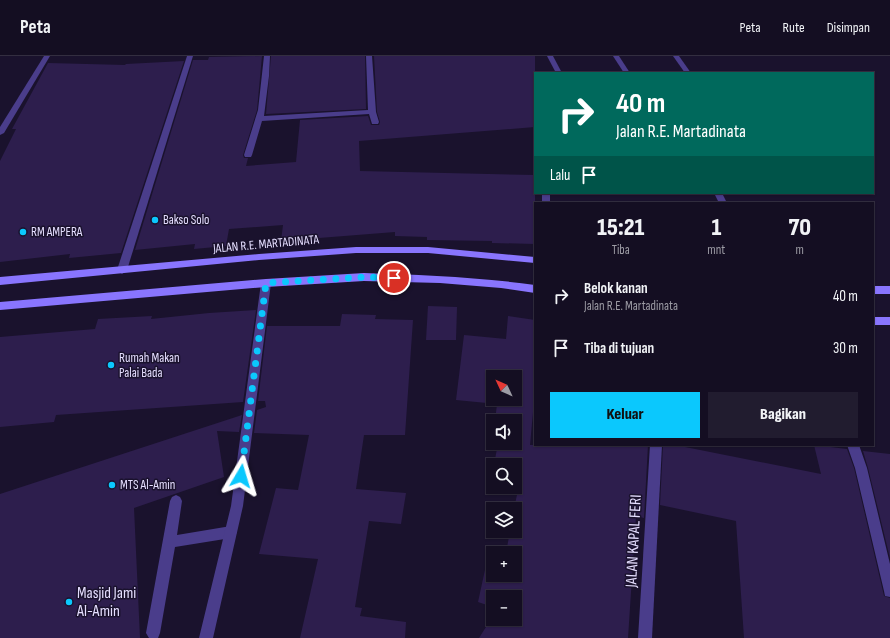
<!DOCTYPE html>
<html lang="id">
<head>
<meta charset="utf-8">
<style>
	:root { --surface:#140e22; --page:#211c2f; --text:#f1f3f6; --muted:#9d9ca5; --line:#332e40; --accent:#0bc8fd }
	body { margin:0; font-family:"Sofia Sans Condensed",sans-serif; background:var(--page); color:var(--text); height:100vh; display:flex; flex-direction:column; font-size:15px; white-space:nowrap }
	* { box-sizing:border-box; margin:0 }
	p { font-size:13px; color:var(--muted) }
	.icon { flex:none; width:22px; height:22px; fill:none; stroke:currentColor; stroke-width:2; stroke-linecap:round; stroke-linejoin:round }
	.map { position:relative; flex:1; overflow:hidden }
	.details { position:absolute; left:534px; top:146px; width:340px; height:244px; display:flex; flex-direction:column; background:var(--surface); border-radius:0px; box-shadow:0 1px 3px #0004,0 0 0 1px var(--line) }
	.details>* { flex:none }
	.banner { position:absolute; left:534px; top:16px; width:340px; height:122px; border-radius:0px; box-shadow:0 1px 3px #0004,0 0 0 1px var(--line); background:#00695c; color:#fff; overflow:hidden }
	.needle { width:26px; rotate:314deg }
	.fabs { position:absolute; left:486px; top:314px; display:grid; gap:8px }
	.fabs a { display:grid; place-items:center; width:36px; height:36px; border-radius:0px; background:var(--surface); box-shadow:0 1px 3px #0004,0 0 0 1px var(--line); font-size:20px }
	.pin { position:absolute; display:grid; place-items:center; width:34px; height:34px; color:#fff; margin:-17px; border:2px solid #fff; border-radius:50%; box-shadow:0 1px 4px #0007 }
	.me { position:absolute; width:44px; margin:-22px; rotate:7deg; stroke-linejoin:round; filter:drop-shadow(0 0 3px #0008) }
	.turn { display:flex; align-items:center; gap:14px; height:84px; padding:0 16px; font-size:18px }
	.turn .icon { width:52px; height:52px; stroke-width:2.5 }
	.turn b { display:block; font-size:28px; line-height:34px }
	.then { display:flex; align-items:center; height:38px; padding:0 16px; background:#0003; gap:8px; font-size:15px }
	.eta { display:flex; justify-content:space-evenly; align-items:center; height:68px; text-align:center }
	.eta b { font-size:24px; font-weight:800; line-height:28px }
	.primary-button { display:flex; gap:8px; margin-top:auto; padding:8px 16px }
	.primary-button a { flex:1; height:46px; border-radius:0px; background:var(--accent); color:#111; font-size:16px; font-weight:800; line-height:46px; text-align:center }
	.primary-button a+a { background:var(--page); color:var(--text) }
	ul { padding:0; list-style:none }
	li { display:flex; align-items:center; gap:12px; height:52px; padding:0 16px }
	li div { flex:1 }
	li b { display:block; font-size:15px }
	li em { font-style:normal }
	header { display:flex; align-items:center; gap:24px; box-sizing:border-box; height:56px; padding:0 20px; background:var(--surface); border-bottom:1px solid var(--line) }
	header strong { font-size:19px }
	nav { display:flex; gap:22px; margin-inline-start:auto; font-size:14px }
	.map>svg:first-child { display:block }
	.building { fill:#2d1e4d; fill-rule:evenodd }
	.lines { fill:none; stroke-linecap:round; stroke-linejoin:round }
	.lane { fill:#4a3d8b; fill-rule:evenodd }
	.street { fill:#4a3d8b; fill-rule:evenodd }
	.secondary { fill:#8975fe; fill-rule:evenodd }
	.route { stroke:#0bc8fd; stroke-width:7; stroke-dasharray:0 12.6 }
	.poi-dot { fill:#0bc8fd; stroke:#1a122d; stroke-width:1.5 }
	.labels { text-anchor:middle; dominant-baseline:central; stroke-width:3; stroke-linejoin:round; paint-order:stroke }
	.poi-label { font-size:13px; fill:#e5deff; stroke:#1a122d; text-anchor:start }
	.street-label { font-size:13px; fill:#e5deff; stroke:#1a122d }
	.near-street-label { font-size:16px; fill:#e5deff; stroke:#1a122d }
	.near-poi-label { font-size:16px; fill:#e5deff; stroke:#1a122d; text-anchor:start }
</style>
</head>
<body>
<header>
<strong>Peta</strong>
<nav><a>Peta</a><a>Rute</a><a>Disimpan</a></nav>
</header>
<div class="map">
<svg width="890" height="582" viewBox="0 0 890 582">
	<rect width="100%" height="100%" fill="#1a122d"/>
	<g class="building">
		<polygon points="262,0 257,54 243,99 244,102 248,102 246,110 296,106 300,64 368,60 371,69 379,69 380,66 377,56 374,0 535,0 535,71 359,85 360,115 535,119 535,188 492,187 492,185 427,184 427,181 395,180 395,176 281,185 283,169 229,173 226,190 194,193 195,188 135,194 193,4 208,4 209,1"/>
		<polygon points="271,0 365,0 366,53 266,58"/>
		<polygon points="184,5 121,197 69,202 70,198 0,206 0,105 16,73 12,73 48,7 125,9 126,8"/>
		<polygon points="428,250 457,251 456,284 426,284"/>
		<polygon points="256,254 243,346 56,359 54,366 0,371 0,281 95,273 98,263 152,260 151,263 209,257"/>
		<polygon points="342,258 376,259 375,263 413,264 405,379 364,379 356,433 406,437 401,468 369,465 355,551 362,552 360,560 406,566 405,582 300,582 318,503 259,498 276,432 298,434 309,379 254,377 257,354 266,351 265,345 258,345 267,270 340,270"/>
		<path d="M508 260 535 264V335L530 389H648L644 462 636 460 628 582H479L493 560V563H515V541H493V551L478 546 488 500 493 501V519H515V497H506L510 475H515L514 453 518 434 504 431H515V409H494L498 387H515V365H495L497 348 456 344 464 279 506 283ZM493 321H515V343H493Z"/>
		<polygon points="242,359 239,376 217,375 224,421 134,452 140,582 0,582 0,438"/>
		<polygon points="663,389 675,389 821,418 814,389 847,393 854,412 884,540 890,542 890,582 744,582 736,465 660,449"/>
		<polygon points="863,395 890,398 890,502 868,412"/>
	</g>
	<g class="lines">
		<polygon class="lane" points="176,439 180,441 182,445 177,479 231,470 235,472 237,476 235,480 231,482 175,491 160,577 158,582 149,582 146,577 170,445 172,441"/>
		<g class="street">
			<polygon points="44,0 50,0 4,77 0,79 0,71"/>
			<polygon points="187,0 193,0 127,214 122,218 117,214"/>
			<polygon points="264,0 270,0 269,20 264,60 368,54 366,0 372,0 376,56 379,66 378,68 372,68 369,58 262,65 252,99 251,101 245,101 244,99 258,54"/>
			<polygon points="547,0 553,0 562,17 556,17"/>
			<polygon points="613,0 619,0 630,17 624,17"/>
			<polygon points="673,0 679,0 691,17 685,17"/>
			<rect x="542" y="137" width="8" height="10"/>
			<polygon points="714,137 722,137 727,147 719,147"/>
			<polygon points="266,223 271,227 243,450 213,582 199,582 231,450 261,227"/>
			<polygon points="650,389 662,389 652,582 638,582"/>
			<polygon points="847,389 859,389 867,412 890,508 890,541 885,540 884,535 855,412"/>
		</g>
		<g class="secondary">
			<polygon points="356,191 428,191 535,201 535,207 428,197 356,197 259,204 0,229 0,221 259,198"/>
			<path d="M364 217C421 219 478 221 535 229V237L501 232 440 227 364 225 266 231 0 254V246L266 223Z"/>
			<rect x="873" y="230" width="17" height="8"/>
			<rect x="873" y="261" width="17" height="8"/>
		</g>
	</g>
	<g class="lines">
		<polyline class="route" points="241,420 266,227 364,221 394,222"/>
	</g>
	<g class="poi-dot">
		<circle cx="155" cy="164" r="4"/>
		<circle cx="23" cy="176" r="4"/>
		<circle cx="111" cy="309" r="4"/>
		<circle cx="112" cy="429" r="4"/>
		<circle cx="69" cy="546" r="4"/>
	</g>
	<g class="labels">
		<g class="poi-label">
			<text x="163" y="164">Bakso Solo</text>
			<text x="31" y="176">RM AMPERA</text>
			<text x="119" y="302">Rumah Makan<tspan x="119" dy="15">Palai Bada</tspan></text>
			<text x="120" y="429">MTS Al-Amin</text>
		</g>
		<g class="street-label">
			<text transform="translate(266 188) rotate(-5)">JALAN R.E. MARTADINATA</text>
		</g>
		<g class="near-street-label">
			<text transform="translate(634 485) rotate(-87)">JALAN KAPAL FERI</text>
		</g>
		<g class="near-poi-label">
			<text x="77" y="537">Masjid Jami<tspan x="77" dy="18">Al-Amin</tspan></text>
		</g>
	</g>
</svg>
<div class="fabs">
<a><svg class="needle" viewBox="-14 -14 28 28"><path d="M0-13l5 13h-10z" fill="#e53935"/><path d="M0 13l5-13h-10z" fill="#9d9ca5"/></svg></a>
<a><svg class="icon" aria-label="sound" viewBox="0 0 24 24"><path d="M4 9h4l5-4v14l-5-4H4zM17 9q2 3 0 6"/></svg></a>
<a><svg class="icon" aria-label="search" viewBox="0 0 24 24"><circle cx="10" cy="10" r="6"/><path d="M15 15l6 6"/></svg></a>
<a><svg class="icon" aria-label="layers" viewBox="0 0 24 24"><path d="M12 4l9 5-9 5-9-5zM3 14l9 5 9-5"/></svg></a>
<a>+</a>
<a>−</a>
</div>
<div class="pin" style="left:394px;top:222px;background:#d93025"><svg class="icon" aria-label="arrive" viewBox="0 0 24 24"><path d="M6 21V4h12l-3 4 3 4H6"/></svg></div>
<svg class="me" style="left:241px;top:420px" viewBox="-20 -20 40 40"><path d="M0-17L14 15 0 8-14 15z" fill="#0bc8fd" stroke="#fff" stroke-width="4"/></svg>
<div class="banner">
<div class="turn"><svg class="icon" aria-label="right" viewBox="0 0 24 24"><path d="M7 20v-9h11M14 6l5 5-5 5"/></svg><div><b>40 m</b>Jalan R.E. Martadinata</div></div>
<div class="then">Lalu<svg class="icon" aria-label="arrive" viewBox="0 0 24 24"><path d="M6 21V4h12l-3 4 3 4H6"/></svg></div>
</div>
<section class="details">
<div class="eta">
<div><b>15:21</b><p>Tiba</p></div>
<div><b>1</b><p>mnt</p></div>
<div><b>70</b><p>m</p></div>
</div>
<ul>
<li><svg class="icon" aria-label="right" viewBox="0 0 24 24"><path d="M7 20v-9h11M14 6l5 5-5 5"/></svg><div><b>Belok kanan</b><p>Jalan R.E. Martadinata</p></div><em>40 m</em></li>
<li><svg class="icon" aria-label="arrive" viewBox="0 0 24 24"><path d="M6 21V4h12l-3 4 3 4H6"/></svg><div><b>Tiba di tujuan</b></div><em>30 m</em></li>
</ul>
<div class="primary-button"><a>Keluar</a><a>Bagikan</a></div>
</section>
</div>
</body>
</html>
